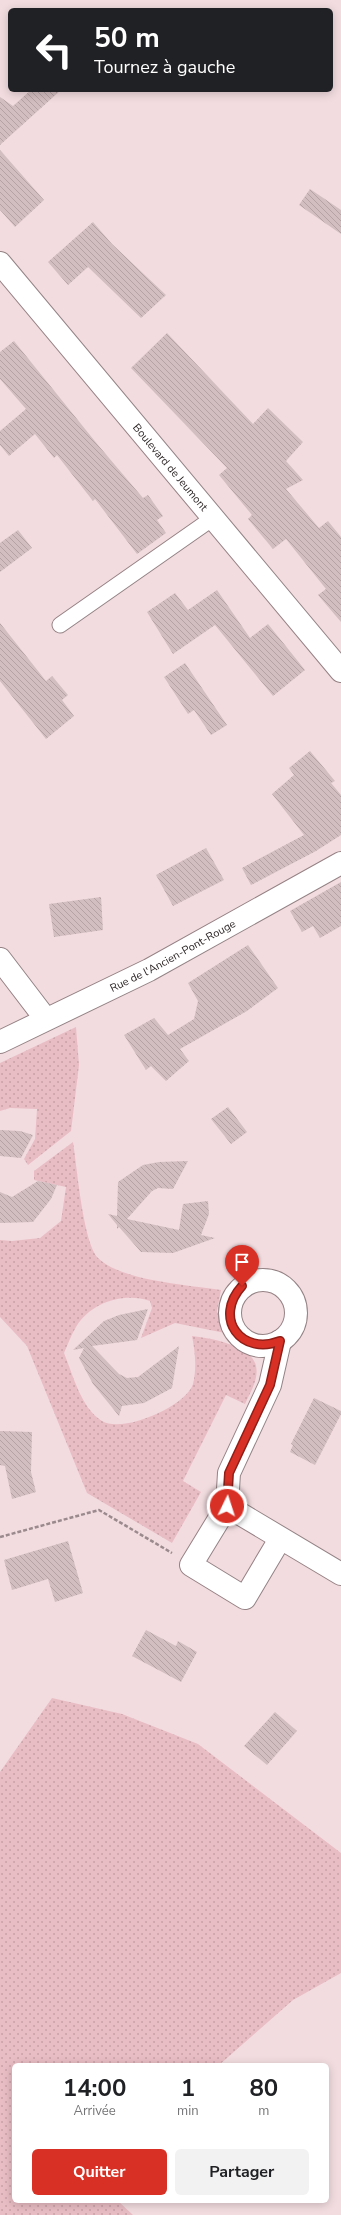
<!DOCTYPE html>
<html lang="fr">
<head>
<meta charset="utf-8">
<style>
	:root { --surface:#fff; --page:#f2f2f2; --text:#202124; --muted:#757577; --accent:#d93025 }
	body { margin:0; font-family:"Nunito Sans",sans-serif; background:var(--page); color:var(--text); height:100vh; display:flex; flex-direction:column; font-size:15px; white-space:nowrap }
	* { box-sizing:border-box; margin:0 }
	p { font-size:13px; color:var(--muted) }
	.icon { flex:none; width:22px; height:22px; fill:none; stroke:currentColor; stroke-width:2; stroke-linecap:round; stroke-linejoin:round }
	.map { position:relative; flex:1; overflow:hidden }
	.drawer { position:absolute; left:12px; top:2063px; width:317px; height:140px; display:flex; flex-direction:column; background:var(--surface); border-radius:6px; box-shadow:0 2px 10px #0003 }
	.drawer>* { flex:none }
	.banner { position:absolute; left:8px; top:8px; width:325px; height:84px; border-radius:6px; box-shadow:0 2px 10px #0003; background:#202124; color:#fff; overflow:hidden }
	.pin { position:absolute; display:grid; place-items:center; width:34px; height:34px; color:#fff; margin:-41px -17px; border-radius:50% 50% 50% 0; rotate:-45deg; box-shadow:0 0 4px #0007 }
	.pin .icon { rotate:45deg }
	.me { position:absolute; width:44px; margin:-22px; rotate:4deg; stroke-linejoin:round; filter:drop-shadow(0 0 3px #0008) }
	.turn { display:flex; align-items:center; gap:14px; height:84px; padding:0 20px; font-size:18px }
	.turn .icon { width:52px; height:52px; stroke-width:2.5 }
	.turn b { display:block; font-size:28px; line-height:34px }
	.eta { display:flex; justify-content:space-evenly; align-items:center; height:68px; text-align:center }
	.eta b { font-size:24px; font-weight:700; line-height:28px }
	.cta { display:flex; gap:8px; margin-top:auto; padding:8px 20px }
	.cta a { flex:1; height:46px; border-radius:6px; background:var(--accent); color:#fff; font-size:16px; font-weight:700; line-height:46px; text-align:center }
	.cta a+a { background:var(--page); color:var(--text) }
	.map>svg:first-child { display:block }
	.grass { fill:url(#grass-dots) }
	.building { fill:url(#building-back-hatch) }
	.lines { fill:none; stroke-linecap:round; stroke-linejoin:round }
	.service-casing { stroke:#958285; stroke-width:17 }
	.minor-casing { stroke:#958285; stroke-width:24 }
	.tertiary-casing { stroke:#958285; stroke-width:24 }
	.path { stroke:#9a8a8d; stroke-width:2.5; stroke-dasharray:4 2; stroke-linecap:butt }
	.service { stroke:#fff; stroke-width:15 }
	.minor { stroke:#fff; stroke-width:22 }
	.tertiary { stroke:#fff; stroke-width:22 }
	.route-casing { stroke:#8d1f18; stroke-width:10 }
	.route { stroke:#d93025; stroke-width:7 }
	.labels { text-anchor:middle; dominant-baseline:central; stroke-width:3.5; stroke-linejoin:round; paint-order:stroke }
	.street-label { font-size:11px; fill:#2d2526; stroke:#fdebee }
</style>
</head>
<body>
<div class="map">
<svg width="341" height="2215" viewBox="0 0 341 2215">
	<defs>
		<pattern id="grass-dots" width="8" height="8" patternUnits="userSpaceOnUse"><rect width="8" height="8" fill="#e9bdc4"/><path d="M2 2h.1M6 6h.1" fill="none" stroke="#c8a2a8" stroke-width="1.8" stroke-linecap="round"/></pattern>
		<pattern id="building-back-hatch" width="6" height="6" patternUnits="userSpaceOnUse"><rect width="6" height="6" fill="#d2bdc0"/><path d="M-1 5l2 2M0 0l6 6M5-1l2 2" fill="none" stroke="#b5a2a5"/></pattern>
	</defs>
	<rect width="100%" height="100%" fill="#f2dce0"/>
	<g class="grass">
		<polygon points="76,1027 79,1065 71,1131 28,1165 24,1159 35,1139 37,1109 10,1108 0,1111 0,1063"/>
		<path d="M73 1142C77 1167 83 1242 98 1258 121 1281 189 1285 221 1290L217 1311 225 1333 175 1323 141 1338 152 1308 150 1301C124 1292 91 1302 76 1327 71 1335 68 1344 64 1353 73 1375 81 1408 102 1421 123 1434 186 1406 193 1384 197 1368 195 1351 192 1336 209 1338 252 1345 256 1366 259 1379 250 1393 245 1404L226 1395 183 1481 201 1492 172 1543 87 1493 27 1346 0 1317V1240L12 1241 40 1238 61 1221 66 1187 34 1180V1171Z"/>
		<polygon points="52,1698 122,1714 198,1744 341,1853 341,1973 293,2000 219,2065 14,2065 14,2201 118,2201 133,2215 0,2215 0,1772"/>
	</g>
	<g class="building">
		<polygon points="31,90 61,90 0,145 0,97 13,106"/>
		<polygon points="0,150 44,200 15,227 0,210"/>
		<polygon points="310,189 341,210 341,234 299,205"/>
		<polygon points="93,222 112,244 166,295 141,318 88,267 68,285 48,262"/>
		<polygon points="167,333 253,424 268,408 303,442 286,461 303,480 286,489 319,528 328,521 341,537 341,622 318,595 326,589 286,539 273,549 248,519 252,515 219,475 227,468 131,368"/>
		<polygon points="14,341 98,445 143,498 148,495 163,516 157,520 166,533 137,554 95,499 93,501 57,455 54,458 35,434 9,456 0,445 0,431 26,409 0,379 0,352"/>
		<polygon points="18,530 32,548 0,572 0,543"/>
		<polygon points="217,590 250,638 268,624 305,670 273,696 215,625 173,654 147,612 175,593 188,610"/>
		<polygon points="0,623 46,681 52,676 68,695 62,700 74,716 46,739 0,681"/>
		<polygon points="185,663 227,725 211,735 194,710 188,714 164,677"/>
		<polygon points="310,751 335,781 331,783 341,795 341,835 316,851 251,885 242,868 304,835 272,794 294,775 289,768"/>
		<polygon points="206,848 224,880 173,906 156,875"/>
		<polygon points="341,882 341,926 320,938 313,926 302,932 290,911"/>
		<polygon points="101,897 103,930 54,937 49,904"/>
		<polygon points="248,945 278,988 247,1011 180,1049 189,1061 166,1081 151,1066 146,1070 124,1035 154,1018 168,1035 194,1019 198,1001 188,983"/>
		<polygon points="228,1107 247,1132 231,1144 211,1119"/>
		<polygon points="0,1130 20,1131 33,1135 21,1158 0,1156"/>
		<polygon points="188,1161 173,1189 158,1188 152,1191 127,1219 179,1230 183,1204 208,1201 209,1214 201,1235 215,1238 173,1253 141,1252 119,1227 117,1229 117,1225 108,1214 117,1216 118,1182 143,1165 159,1162"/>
		<polygon points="38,1181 57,1185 51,1199 33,1222 0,1223 0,1192 12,1197"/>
		<polygon points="148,1309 137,1340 92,1346 119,1374 127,1378 138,1377 179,1346 172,1388 144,1403 122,1406 119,1416 93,1384 79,1358 84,1348 73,1350 104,1321 119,1315"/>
		<polygon points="314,1398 341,1411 341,1414 315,1465 290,1452 293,1445 291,1444"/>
		<polygon points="0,1431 32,1432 31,1472 36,1492 12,1499 5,1466 0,1465"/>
		<polygon points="68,1541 83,1593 55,1602 48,1579 12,1590 4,1560"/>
		<polygon points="146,1630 176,1646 178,1641 197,1652 181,1682 132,1656"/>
		<polygon points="275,1712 297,1731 267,1765 244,1746"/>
	</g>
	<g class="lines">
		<g class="service-casing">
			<polyline id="service" points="60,625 213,518"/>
		</g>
		<g class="minor-casing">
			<g id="minor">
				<polyline points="0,959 45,1018"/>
				<path id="s1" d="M0 1042 149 970 341 863"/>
				<circle cx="263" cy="1313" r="33"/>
				<polyline points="280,1341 270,1385 229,1473 227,1506 341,1574"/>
				<polyline points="227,1506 191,1565 245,1598 280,1539"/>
			</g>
		</g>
		<g class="tertiary-casing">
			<g id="tertiary">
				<path id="s2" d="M0 263 341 671"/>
			</g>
		</g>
		<polyline class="path" points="0,1537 99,1510 172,1553"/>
		<use href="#service" class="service"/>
		<use href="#minor" class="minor"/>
		<use href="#tertiary" class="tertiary"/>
	</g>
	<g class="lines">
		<g class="route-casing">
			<path id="route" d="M227 1506 229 1473 270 1385 280 1341C241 1356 213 1318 242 1286"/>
		</g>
		<use href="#route" class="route"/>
	</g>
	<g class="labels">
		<g class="street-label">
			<text stroke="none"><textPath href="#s2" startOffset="266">Boulevard de Jeumont</textPath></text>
			<text stroke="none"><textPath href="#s1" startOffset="193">Rue de l'Ancien-Pont-Rouge</textPath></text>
		</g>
	</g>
</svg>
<div class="pin" style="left:242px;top:1286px;background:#d93025"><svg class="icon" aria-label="arrive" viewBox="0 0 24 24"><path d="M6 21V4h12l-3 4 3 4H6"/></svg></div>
<svg class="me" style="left:227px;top:1506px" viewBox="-20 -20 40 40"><circle r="17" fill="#d93025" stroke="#fff" stroke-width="3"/><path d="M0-11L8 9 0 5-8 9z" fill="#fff"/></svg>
<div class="banner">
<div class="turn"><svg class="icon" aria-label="left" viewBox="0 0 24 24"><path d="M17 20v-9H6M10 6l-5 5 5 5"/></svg><div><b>50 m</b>Tournez à gauche</div></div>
</div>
<section class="drawer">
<div class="eta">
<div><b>14:00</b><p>Arrivée</p></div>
<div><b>1</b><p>min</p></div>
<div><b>80</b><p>m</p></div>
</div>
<div class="cta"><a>Quitter</a><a>Partager</a></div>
</section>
</div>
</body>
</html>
